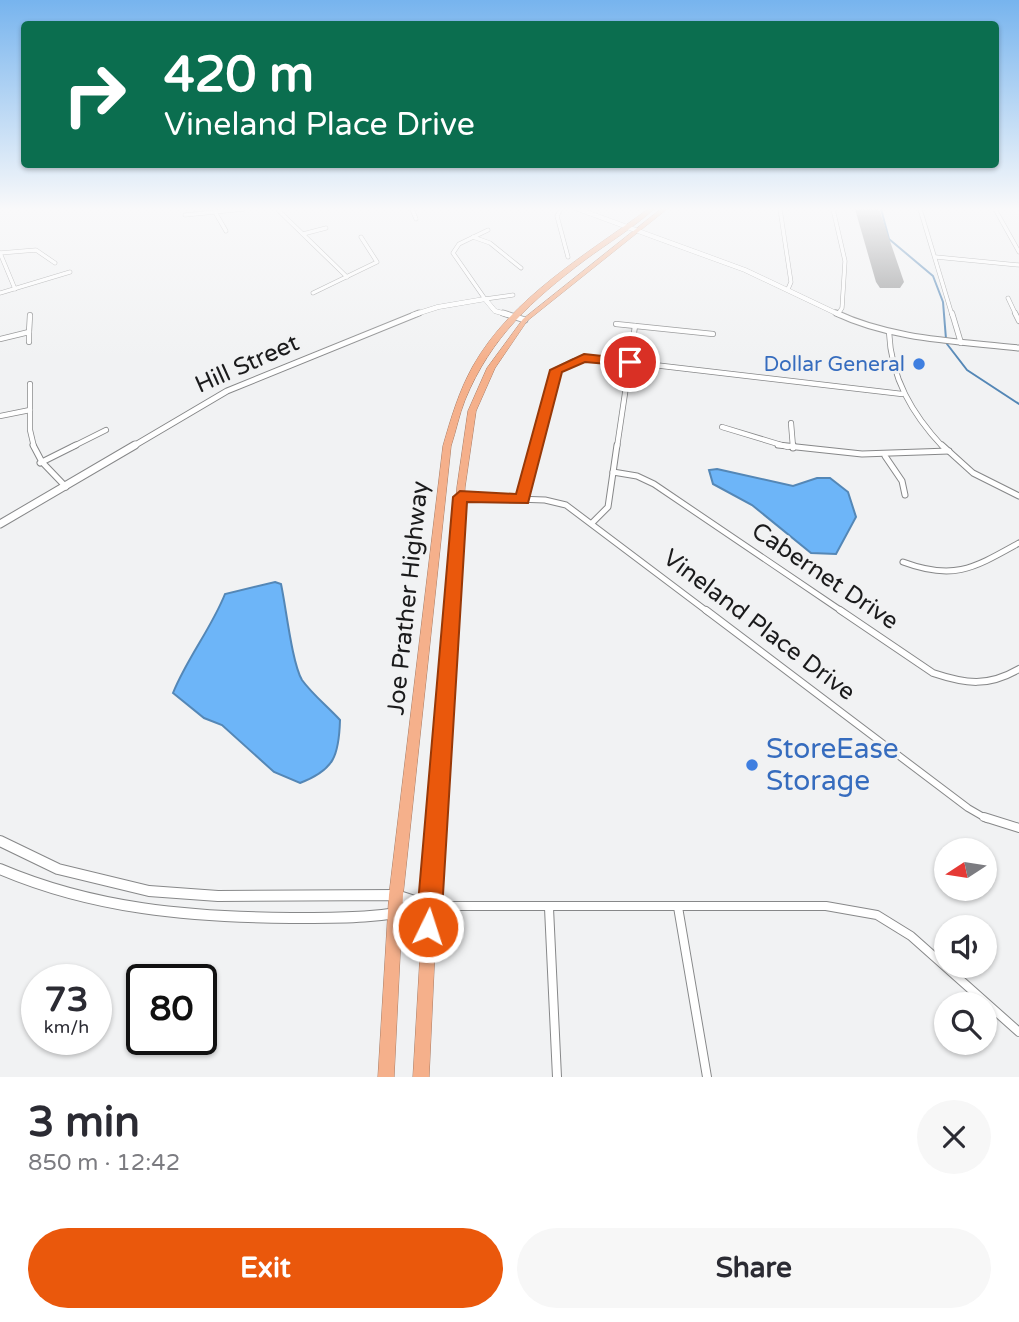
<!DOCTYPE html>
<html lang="en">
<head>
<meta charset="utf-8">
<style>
	:root { --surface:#fff; --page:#f7f7f7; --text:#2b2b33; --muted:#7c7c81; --accent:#ea580c }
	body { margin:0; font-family:"Varela Round",sans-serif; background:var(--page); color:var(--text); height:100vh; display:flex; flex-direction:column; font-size:26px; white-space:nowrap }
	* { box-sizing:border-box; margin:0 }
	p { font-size:23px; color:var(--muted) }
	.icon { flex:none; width:38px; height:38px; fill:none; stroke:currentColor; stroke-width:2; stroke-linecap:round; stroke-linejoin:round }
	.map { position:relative; height:1077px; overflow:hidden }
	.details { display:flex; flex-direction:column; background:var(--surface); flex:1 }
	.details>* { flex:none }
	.banner { position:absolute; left:21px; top:21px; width:978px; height:147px; border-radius:7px; box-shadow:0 2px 5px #0004; background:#0b6e4f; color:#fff; overflow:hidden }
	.needle { width:46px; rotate:258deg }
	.controls { position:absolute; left:934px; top:838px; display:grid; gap:14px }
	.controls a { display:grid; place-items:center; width:63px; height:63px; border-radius:50%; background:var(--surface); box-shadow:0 2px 5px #0004; font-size:35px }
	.speed { position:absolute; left:21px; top:964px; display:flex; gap:14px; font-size:35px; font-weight:700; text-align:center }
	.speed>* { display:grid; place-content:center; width:91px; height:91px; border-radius:50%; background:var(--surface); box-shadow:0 2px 5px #0004; line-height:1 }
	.speed small { font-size:18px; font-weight:400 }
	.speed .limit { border:4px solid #111; border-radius:10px; background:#fff; color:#111 }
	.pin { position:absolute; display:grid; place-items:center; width:60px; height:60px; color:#fff; margin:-30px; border:4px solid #fff; border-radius:50%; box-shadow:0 2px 7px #0007 }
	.me { position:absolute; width:77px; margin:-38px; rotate:4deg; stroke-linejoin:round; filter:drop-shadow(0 0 5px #0008) }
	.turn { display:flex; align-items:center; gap:24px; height:147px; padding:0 28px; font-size:32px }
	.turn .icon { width:91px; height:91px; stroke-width:2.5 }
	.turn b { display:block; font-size:49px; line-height:60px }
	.round { display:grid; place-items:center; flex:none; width:74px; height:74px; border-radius:37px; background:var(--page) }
	.headline { display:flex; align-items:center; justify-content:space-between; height:119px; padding:0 28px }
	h1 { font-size:42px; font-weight:700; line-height:52px }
	.cta { display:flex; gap:14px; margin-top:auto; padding:14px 28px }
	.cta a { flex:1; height:80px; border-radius:42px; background:var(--accent); color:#fff; font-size:28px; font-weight:700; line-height:80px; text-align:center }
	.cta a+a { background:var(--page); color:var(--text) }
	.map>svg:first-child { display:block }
	.water { fill:#6db5f8; stroke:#5487b6; stroke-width:2 }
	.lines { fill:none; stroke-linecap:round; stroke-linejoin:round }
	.stream { stroke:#5487b6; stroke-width:2 }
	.runway { fill:#949596; fill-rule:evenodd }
	.street-far4-casing { stroke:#878889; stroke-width:4.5 }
	.street-far3-casing { stroke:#878889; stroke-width:6 }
	.street-far2-casing { stroke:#878889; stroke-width:7 }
	.street-far1-casing { stroke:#878889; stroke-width:8 }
	.street-casing { stroke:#878889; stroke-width:10 }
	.secondary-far3-casing { stroke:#878889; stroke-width:5 }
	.secondary-far2-casing { stroke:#878889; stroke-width:7 }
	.secondary-far1-casing { stroke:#878889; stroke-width:9 }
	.secondary-casing { stroke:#878889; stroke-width:12 }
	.highway-casing { stroke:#a97c64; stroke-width:1 }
	.street-far4 { stroke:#fff; stroke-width:3.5 }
	.street-far3 { stroke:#fff; stroke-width:4.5 }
	.street-far2 { stroke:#fff; stroke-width:5 }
	.street-far1 { stroke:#fff; stroke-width:6 }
	.street { stroke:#fff; stroke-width:8 }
	.secondary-far3 { stroke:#fff; stroke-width:4.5 }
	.secondary-far2 { stroke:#fff; stroke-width:5 }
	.secondary-far1 { stroke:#fff; stroke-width:7 }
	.secondary { stroke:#fff; stroke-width:10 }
	.highway { fill:#f5b08b; fill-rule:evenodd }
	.route { fill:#ea580c; stroke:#983908; stroke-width:2 }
	.shop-dot { fill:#3f7fe0; stroke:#f1f2f3; stroke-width:2.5 }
	.labels { text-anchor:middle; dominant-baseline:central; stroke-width:6; stroke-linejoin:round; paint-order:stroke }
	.far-shop-label { font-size:21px; fill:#366cbe; stroke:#f1f2f3; text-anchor:end }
	.street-label { font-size:24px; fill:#1b1b1c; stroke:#f1f2f3 }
	.near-shop-label { font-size:28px; fill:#366cbe; stroke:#f1f2f3; text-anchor:start }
</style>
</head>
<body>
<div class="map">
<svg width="1019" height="1077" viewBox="0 0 1019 1077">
	<rect width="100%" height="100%" fill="#f1f2f3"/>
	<g class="water">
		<polygon points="717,469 793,486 817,478 830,478 848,492 856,517 836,554 811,553 752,505 713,484 709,470"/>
		<path d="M275 582 281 584C286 607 292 663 302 680 312 694 328 707 340 720 339 756 334 770 300 783L274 772 222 725 204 718 173 693C187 658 211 629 225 594Z"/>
	</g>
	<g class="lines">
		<g class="stream">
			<polyline points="881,209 889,239 933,276 943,302 946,339"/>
			<polyline points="947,344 967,370 1019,404"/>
		</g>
		<polygon class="runway" points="855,209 879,209 904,282 900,288 880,288 876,282"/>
		<g class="street-far4-casing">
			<g id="street-far4">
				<polyline points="277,209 347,277"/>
				<polyline points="412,209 416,219"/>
				<polyline points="561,209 557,216 568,257"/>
				<polyline points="780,209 791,282 788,289"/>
				<polyline points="833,209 845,261 842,308 838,314"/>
				<polyline points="920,209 952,315"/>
				<polyline points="995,209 1019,252"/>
				<polyline points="215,212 226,231"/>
				<polyline points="185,215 244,209"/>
				<polyline points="488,230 459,244 453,253 485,299 513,295"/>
				<polyline points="303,234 326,228"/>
				<polyline points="473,237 490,243 521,268"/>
				<polyline points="0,253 36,250 55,263"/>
				<polyline points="0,253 15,289"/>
				<polyline points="936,257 1019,265"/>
				<polyline points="0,293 70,272"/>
				<polyline points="313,293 377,262 361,237"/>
				<polyline points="1008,298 1016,315"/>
			</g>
		</g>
		<g class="street-far3-casing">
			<g id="street-far3">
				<polyline points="952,313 961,343"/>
				<polyline points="1015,313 1019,321"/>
				<polyline points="616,324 713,334"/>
				<polyline points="29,332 30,315"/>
				<path d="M889 332C891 378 912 414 943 447"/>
				<polyline points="0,339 29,332 29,342"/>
				<polyline points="30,384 30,430 34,447"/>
				<polyline points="0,416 30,410"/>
				<polyline points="791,423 793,447"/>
				<polyline points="722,427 788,447"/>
				<polyline points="72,447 106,430"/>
				<polyline points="534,447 556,370 574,361 594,358 902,394"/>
				<polyline points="617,447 635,326"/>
			</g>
		</g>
		<g class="street-far2-casing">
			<g id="street-far2">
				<polyline points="33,445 42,462 66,487"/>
				<polyline points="778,445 862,454 949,451"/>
				<polyline points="793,445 793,448"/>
				<polyline points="942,445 973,473 1019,496"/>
				<polyline points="885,456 902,481 905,495"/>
				<polyline points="40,463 76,445"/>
				<polyline points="613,472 637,476 654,484 843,612"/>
				<polyline points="460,497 545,500 566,505 708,612"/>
				<polyline points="523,499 535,445"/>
				<polyline points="592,523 608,507 617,445"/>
				<path d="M903 562C954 581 974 568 1019 543"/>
			</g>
		</g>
		<g class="street-far1-casing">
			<g id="street-far1">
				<polyline points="706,610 968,808 987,819"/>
				<path d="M840 610 933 673C966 684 988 687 1019 669"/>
			</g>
		</g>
		<g class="street-casing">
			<g id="street">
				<polyline points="984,817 1019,828"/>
				<polyline points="433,906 826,906 877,915 911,936 1019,1032"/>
				<polyline points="678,907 707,1077"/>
				<polyline points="549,908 557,1077"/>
			</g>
		</g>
		<g class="secondary-far3-casing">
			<g id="secondary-far3">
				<polyline points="578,209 745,270 840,315"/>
				<polyline points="413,315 438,307 485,299 495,311 509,315"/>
			</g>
		</g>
		<g class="secondary-far2-casing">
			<g id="secondary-far2">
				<polyline points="503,313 525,320"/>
				<path d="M836 313C893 340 958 341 1019 348"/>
				<polyline points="132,447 227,391 419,313"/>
			</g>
		</g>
		<g class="secondary-far1-casing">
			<polyline id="secondary-far1" points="0,524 135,445"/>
		</g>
		<g class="secondary-casing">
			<g id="secondary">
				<polyline points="0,841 58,869 149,891 218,896 396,895 430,906"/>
				<path d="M0 869C94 909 189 917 291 918 337 918 383 919 428 906"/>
			</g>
		</g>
		<g class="highway-casing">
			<g id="highway">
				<path d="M648 209H654C633 228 608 243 585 260 532 300 491 337 465 400 459 415 456 431 451 446L403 895 394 1077H378L389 895 443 446C451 418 459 391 473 366 512 297 586 255 648 209Z"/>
				<polygon points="661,209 667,209 527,321 495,368 476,411 465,487 437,906 429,1077 413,1077 423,906 457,487 468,411 487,368 523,319"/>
			</g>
		</g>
		<use href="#street-far4" class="street-far4"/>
		<use href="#street-far3" class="street-far3"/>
		<use href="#street-far2" class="street-far2"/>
		<use href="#street-far1" class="street-far1"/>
		<use href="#street" class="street"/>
		<use href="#secondary-far3" class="secondary-far3"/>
		<use href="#secondary-far2" class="secondary-far2"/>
		<use href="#secondary-far1" class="secondary-far1"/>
		<use href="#secondary" class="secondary"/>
		<use href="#highway" class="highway"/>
	</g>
	<linearGradient id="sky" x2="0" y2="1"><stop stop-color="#77b4ee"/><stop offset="0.58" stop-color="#f9f9fa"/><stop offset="1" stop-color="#f9f9fa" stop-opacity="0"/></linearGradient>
	<rect width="1019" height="360" fill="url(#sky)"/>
	<polygon class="route" points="584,354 630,359 636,362 630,366 585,362 562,372 528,503 467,502 441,927 437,935 428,939 420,935 416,927 453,497 460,491 516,494 550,370"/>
	<g class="shop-dot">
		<circle cx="919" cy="364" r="7"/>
		<circle cx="752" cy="765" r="7"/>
	</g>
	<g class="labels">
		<g class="far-shop-label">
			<text x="905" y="364">Dollar General</text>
		</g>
		<g class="street-label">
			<text transform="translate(247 364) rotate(-24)">Hill Street</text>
			<text transform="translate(825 576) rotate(34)">Cabernet Drive</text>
			<text transform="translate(408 598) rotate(-84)">Joe Prather Highway</text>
			<text transform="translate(759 625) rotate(37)">Vineland Place Drive</text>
		</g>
		<g class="near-shop-label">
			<text x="766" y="749">StoreEase<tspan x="766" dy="32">Storage</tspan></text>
		</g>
	</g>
</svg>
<div class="controls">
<a><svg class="needle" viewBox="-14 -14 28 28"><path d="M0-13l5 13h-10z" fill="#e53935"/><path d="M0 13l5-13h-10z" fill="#7c7c81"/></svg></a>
<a><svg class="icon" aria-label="sound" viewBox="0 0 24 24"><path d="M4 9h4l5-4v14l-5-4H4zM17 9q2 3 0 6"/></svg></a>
<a><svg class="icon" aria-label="search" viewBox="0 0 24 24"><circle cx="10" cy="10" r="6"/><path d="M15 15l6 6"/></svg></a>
</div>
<div class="speed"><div>73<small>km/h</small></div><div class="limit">80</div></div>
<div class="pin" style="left:630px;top:362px;background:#d93025"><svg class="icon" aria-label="arrive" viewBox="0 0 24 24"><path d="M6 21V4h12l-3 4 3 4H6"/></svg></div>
<svg class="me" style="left:428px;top:927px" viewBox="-20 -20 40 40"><circle r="17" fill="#ea580c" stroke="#fff" stroke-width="3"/><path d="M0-11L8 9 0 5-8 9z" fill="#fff"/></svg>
<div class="banner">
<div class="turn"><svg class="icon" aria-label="right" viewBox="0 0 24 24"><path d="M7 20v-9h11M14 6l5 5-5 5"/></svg><div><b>420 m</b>Vineland Place Drive</div></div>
</div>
</div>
<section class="details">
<div class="headline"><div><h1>3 min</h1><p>850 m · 12:42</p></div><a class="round"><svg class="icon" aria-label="close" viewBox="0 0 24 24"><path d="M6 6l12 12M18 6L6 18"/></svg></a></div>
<div class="cta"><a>Exit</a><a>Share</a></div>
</section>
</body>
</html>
